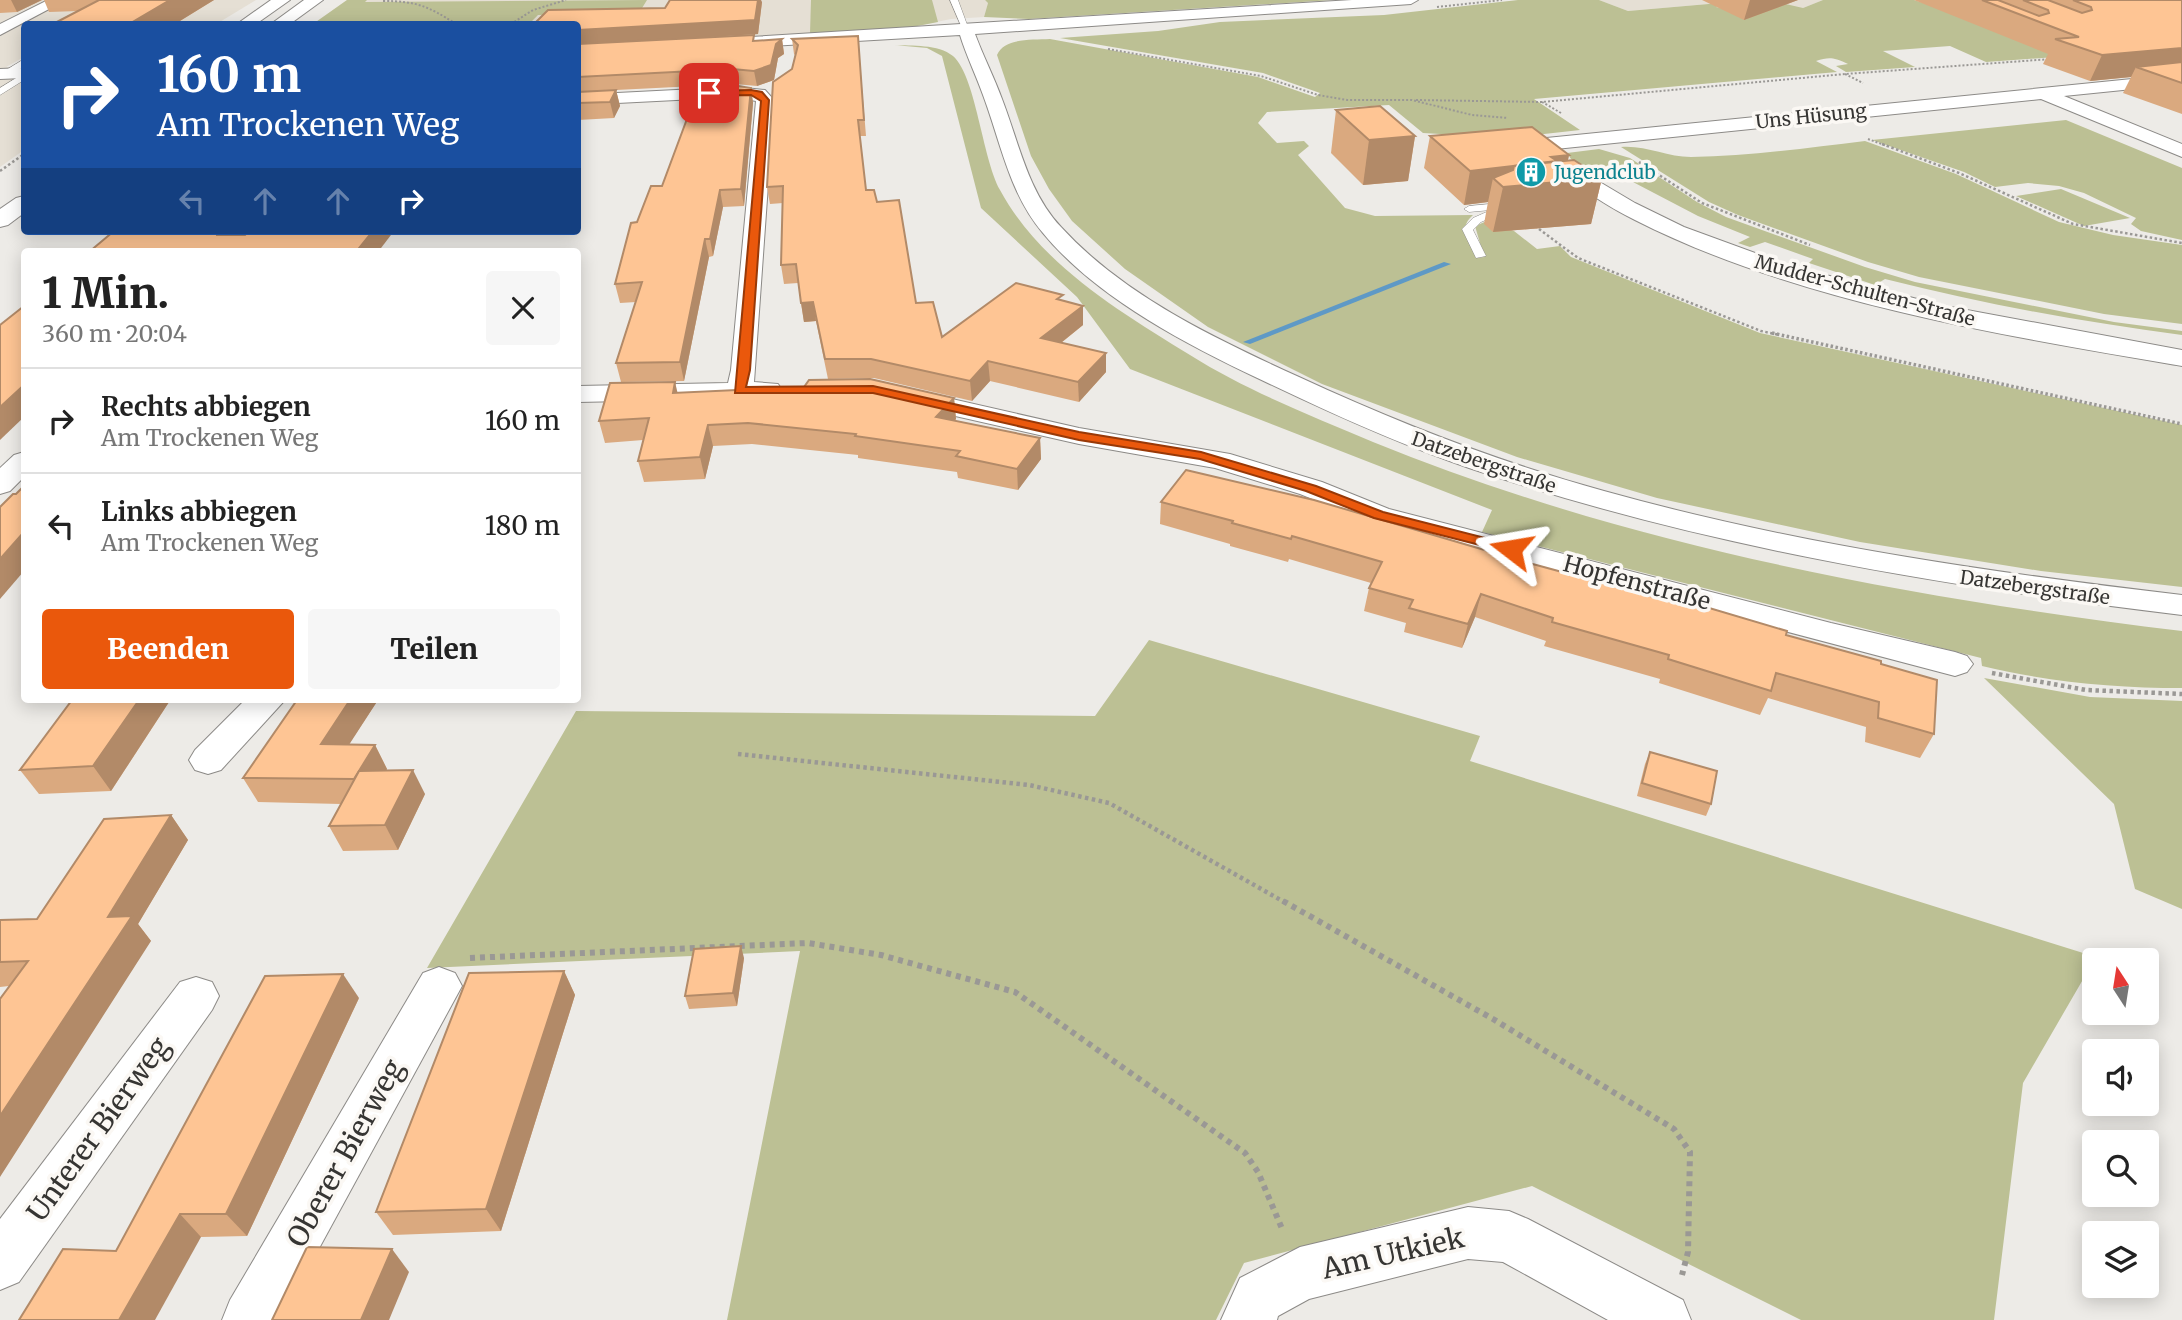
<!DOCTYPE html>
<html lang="de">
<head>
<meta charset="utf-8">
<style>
	:root { --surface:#fff; --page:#f6f6f6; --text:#222; --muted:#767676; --line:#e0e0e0; --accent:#ea580c }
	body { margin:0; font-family:Merriweather,serif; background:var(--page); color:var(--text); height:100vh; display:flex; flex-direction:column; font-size:26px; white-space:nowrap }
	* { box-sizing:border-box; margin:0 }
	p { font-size:23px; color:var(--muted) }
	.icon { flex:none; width:38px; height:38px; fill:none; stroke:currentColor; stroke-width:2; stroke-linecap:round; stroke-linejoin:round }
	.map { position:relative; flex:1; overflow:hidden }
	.panel { position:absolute; left:21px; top:248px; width:560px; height:455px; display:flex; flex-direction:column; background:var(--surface); border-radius:7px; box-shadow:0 4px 18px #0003 }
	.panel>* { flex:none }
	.banner { position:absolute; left:21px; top:21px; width:560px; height:214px; border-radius:7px; box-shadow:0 4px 18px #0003; background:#1a4fa0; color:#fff; overflow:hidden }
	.needle { width:46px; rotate:348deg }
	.buttons { position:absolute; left:2082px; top:948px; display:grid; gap:14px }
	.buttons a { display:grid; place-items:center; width:77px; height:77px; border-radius:7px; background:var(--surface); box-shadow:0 4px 18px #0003; font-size:35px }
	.pin { position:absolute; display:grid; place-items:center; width:60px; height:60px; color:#fff; margin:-30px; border-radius:14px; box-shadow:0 4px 10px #0006 }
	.me { position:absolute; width:77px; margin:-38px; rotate:284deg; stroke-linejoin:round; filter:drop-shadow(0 0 5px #0008) }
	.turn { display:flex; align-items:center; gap:24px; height:147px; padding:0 21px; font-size:32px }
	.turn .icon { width:91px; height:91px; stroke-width:2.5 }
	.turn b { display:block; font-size:49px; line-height:60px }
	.lanes { display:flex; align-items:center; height:66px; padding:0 21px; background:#0003; justify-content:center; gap:35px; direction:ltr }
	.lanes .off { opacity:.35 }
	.round { display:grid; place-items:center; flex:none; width:74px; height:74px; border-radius:7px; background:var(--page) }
	.headline { display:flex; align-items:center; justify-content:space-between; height:119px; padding:0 21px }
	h1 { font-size:42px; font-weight:800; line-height:52px }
	.cta { display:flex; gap:14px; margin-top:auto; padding:14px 21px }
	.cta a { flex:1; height:80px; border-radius:7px; background:var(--accent); color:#fff; font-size:28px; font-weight:800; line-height:80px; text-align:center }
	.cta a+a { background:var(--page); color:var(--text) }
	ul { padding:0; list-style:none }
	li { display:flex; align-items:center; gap:21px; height:105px; padding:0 21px; border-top:2px solid var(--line) }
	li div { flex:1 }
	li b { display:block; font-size:26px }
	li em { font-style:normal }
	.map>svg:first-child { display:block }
	.built { fill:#e5dfd4 }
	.green { fill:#bcc094 }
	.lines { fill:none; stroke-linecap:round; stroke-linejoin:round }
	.stream { fill:#5e99c6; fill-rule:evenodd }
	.lane-casing { stroke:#8c8a87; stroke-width:1 }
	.street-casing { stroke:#8c8a87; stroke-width:2 }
	.secondary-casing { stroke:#8c8a87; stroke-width:2 }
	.path-far4 { stroke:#9a9895; stroke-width:2; stroke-dasharray:2 2; stroke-linecap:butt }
	.path-far3 { stroke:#9a9895; stroke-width:2.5; stroke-dasharray:2.5 2.5; stroke-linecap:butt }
	.path-far2 { stroke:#9a9895; stroke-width:3.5; stroke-dasharray:2.5 2.5; stroke-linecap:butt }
	.path-far1 { stroke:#9a9895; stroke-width:4.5; stroke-dasharray:3.5 3.5; stroke-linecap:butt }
	.path { stroke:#9a9895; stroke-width:6; stroke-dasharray:5 5; stroke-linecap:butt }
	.lane { fill:#fff; fill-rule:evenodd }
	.street { fill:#fff; fill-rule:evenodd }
	.secondary { fill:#fff; fill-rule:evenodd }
	.wall { fill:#daa97f }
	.shaded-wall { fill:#b28a68 }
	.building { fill:#fec594; stroke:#b28a68; stroke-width:2 }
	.route { fill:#ea580c; stroke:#983908; stroke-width:2 }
	.labels { text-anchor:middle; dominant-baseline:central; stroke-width:7; stroke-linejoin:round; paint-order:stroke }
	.far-street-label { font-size:19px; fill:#363533; stroke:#fbf8f4 }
	.far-culture-label { font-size:19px; fill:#0d838f; stroke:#fbf8f4; text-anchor:start }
	.street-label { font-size:23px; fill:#363533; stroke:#fbf8f4 }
	.near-street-label { font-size:28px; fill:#363533; stroke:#fbf8f4 }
</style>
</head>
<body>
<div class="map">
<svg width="2182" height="1320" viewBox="0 0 2182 1320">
	<rect width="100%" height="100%" fill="#edebe7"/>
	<g class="built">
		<polygon points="0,0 256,0 218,23 24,24 24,57 6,67 24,68 24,150 0,167"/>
		<polygon points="347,0 985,0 988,3 984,17 951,19 912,27 672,41 578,24 313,24"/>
		<polygon points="1599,0 1823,0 1803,8 1740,13 1714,7 1720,3 1628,11"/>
	</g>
	<g class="green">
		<polygon points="347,0 367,0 365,2 647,0 639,13 538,15 529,24 313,24"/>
		<polygon points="811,0 932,0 938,22 912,27 810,34"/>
		<polygon points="985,0 1333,0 1029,19 984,17 988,3"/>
		<path d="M1518 0H1599L1628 11 1720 3 1716 7 1740 13 1772 1 1803 8 1823 0H1914L2084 55 1986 62 1950 46 1883 51 1915 67 1846 72 1836 66 1848 64C1831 56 1828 58 1816 61L1837 72 1534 99 1580 130 1509 138 1423 133 1389 105 1267 112 1258 123 1277 143 1304 141 1309 146 1298 155 1345 208 1375 216 1473 215C1457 229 1469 241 1477 258L1484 257 1475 226 1487 221 1514 231 1537 249 1560 246 1571 257 1760 333 2182 425V587L2041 571 1860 542 1657 498 1517 457 1322 384 1208 327 1125 269 1072 221 1049 189 1031 156 997 55C1004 38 1031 40 1050 39L1258 77 1315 97 1320 93 1263 73 1060 38 1158 31 1220 22 1384 15Z"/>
		<path d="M894 45C912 46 938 44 953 56 976 76 982 157 1000 190 1040 264 1120 312 1190 355 1247 391 1312 416 1373 442 1631 547 1907 597 2182 631V688C2114 688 2049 682 1982 666L1981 658 1482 532 1492 510 1130 369 1077 297 981 208 942 56 927 48Z"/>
		<polygon points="2066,120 2182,168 2182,240 2141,231 2131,224 2136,218 2084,193 2059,186 2028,183 1995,187 1964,172 1872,140"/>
		<path d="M1865 141 1956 174 2059 222 2113 235 2182 245V324L2104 314 1919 277 1868 262 1738 215 1709 202 1621 147C1645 145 1667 157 1691 157 1750 156 1807 148 1865 141Z"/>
		<path d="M1599 149 1630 158 1697 202 1726 217 1865 267 1915 282 2114 322 2182 331V335C2082 322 1983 304 1885 279L1875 285 1809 263 1813 259 1765 242 1750 247 1738 243 1750 237 1698 216 1610 170 1591 173 1571 159 1567 153Z"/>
		<polygon points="2061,189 2130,218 2084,226 2016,196"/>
		<polygon points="1149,640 1480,736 1470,761 2096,957 2023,1083 1994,1320 1801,1320 1532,1186 1244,1263 1216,1320 727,1320 800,951 427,968 576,711 1095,716"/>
		<polygon points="1984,678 2090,697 2182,701 2182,909 2135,889 2114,804"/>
	</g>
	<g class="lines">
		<polygon class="stream" points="1444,262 1451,264 1250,344 1243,342"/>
		<g class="lane-casing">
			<g id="lane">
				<polygon points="950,0 958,0 969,30 962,28"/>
				<polygon points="21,61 24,61 24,66 9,76 3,76 3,72"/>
				<polygon points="21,75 24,75 24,80 0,95 0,88"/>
				<polygon points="1511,202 1515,203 1515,207 1502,209 1502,213 1481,222 1473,230 1486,256 1476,258 1462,229 1473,218 1491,210 1469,212 1464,209 1469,206"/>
			</g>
		</g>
		<g class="street-casing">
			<g id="street">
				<polygon points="48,0 66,0 0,35 0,24"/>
				<path d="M1352 0H1418L1411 4 975 34C983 56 994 77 1002 99 1019 143 1028 192 1061 227 1124 296 1216 339 1299 377 1398 423 1499 462 1604 491 1793 544 1987 572 2182 595V615C1940 586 1701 546 1469 468 1401 445 1335 415 1270 384 1193 348 1098 300 1043 233 1009 193 1001 143 983 95 976 75 966 55 960 35L735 48 727 43 735 38Z"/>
				<polygon points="24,68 24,78 0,79 0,69"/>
				<polygon points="2182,74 2182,84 2064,96 2182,144 2182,157 2041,99 1507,154 1497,148 1507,142"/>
				<polygon points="735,87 765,90 774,100 754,382 778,384 782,390 778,396 769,398 578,402 578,386 728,383 731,370 756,101 735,97 578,105 578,95"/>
				<path d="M1561 159 1635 203 1684 227 1788 265 1940 305 2182 350V366C2005 336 1796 302 1635 220 1606 206 1580 187 1554 169L1551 165 1554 161Z"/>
				<polygon points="908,389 1079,428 1230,454 1322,482 1389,509 1831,623 1955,652 1967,656 1973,664 1967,672 1955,676 1367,521 1300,494 1215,468 1079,444 898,403 895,397 898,391"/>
				<polygon points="24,452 24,477 10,491 0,494 0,468 14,455"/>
				<polygon points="245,700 285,700 221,770 208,774 195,770 189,760 195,750"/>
				<polygon points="439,967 455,973 462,986 280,1320 222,1320 230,1300 423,973"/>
				<polygon points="196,977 212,982 219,996 212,1010 19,1282 0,1290 0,1219 180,982"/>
				<polygon points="1468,1207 1509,1211 1528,1219 1683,1300 1691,1320 1608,1320 1503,1262 1468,1259 1309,1299 1278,1316 1277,1320 1221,1320 1240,1278 1300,1247"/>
			</g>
		</g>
		<g class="secondary-casing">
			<g id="secondary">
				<polygon points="271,0 290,0 256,24 237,24"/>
				<polygon points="304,0 323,0 290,24 271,24"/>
				<polygon points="24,196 24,213 8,225 0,227 0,209 16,198"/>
			</g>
		</g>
		<g class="path-far4">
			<path d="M383 1C416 1 428 6 456 24"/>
			<polyline points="1437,7 1502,0"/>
			<polyline points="511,24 533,10 566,0"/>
			<polyline points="1108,49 1261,76 1318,95 1347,100 1412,100 1472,115 1508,118"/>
			<polyline points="1845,74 1863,83"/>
			<polyline points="1416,100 1542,102"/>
			<polyline points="1561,113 1542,102 1845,74 2051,59"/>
			<polyline points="1868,139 1887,146"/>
		</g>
		<g class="path-far3">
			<polyline points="1882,144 1959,173 2073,224 2182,243"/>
			<polyline points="1639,162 1702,203 1810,245"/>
			<polyline points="0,171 24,154"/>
			<polyline points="1535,226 1578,258 1761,331 1780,335"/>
			<polyline points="391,231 402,231"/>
		</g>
		<polyline class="path-far2" points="1772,333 2182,424"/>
		<g class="path-far1">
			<polyline points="1992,673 2086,690 2182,694"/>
			<polyline points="738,754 1029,785 1109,803 1286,903"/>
		</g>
		<g class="path">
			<polyline points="1283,901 1493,1019 1674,1129 1690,1152 1688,1252 1682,1275"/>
			<polyline points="470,958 808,943 881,955 1015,992 1245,1153 1258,1172 1283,1231"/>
		</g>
		<use href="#lane" class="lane"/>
		<use href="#street" class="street"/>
		<use href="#secondary" class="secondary"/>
	</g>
	<g class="wall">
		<polygon points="0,0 42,0 17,12 0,13"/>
		<polygon points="44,0 214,0 175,24 53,24 78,11 49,12"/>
		<polygon points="1702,0 1798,0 1744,20"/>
		<polygon points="1914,0 2182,0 2182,114 2123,93 2131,77 2090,81 2043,64 2048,54"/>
		<polygon points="762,2 758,34 686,38 754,35 754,41 782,39 784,54 778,58 774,80 757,86 735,84 708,86 751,88 753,103 744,206 723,207 713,256 709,257 684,381 621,382 616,363 636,302 620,303 615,284 637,222 662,186 692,107 690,101 696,86 616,90 620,106 614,118 578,120 578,24 665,8"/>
		<polygon points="792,39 859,50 866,136 860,136 866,190 877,202 916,303 942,337 1063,301 1083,325 1061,343 1106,372 1079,402 990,381 972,401 874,378 828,379 816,321 804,322 798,283 784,284 781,265 783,203 770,204 767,187 795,55 794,54"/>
		<polygon points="1336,110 1415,136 1408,181 1363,185 1331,153"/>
		<polygon points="1430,136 1569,155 1568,160 1602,178 1591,224 1493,232 1484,224 1488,202 1464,205 1424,168"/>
		<polygon points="678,393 954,398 956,419 954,421 1040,438 1041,459 1018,490 958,478 957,472 858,458 858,455 752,444 713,446 705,479 644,482 638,461 643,440 605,443 599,421"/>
		<polygon points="1161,502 1529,563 1786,635 1881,664 1934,734 1920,758 1865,742 1866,727 1768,698 1760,715 1659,683 1660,679 1544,646 1546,641 1475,617 1462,648 1404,632 1406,623 1364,611 1369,588 1371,583 1289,559 1288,562 1230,546 1230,544 1160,524"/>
		<polygon points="378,700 349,744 375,745 387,769 386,770 425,794 398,850 343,851 329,826 341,804 258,802 243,778"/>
		<polygon points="169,702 111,791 39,794 20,770"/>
		<polygon points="1650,752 1711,804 1706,816 1637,796 1645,764"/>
		<polygon points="171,815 188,840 138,924 151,941 9,986 0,987 0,920 37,919"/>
		<polygon points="744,958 737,1006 689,1009 685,996"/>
		<polygon points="564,971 575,995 501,1231 393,1235 376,1212"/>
		<polygon points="359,998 247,1236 201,1237 116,1251"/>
	</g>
	<g class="shaded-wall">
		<polygon points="11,0 42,0 17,12"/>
		<polygon points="170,0 214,0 175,24 129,24"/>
		<polygon points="758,0 761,0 762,2 758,34 578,45 578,30"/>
		<polygon points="1750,0 1798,0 1744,20"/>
		<polygon points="782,39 784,54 778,58 774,80 757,86 754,71 776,44"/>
		<polygon points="2182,48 2182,72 2136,67 2131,77 2090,81 2102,55"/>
		<polygon points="751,88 753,103 744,206 741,189"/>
		<polygon points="616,90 620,106 614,118 610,102"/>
		<polygon points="1415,136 1408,181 1363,185 1369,140"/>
		<polygon points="1569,155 1563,182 1602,178 1591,224 1493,232 1503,187 1493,178 1488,202 1464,205 1470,171 1551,157"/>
		<polygon points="720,190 723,207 713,256 710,239"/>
		<polygon points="217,231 243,231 225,250 217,235"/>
		<polygon points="373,231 394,231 378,252 356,252"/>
		<polygon points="705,239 709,257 684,381 680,362"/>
		<polygon points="813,302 816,321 804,322 801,303"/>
		<polygon points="1083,306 1083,325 1042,358 1041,338"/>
		<polygon points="1106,353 1106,372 1079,402 1078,382"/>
		<polygon points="988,361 990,381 972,401 970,381"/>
		<polygon points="675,382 680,403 673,393"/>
		<polygon points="24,385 24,417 0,440 0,407"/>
		<polygon points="954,398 956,419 938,439 936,417"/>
		<polygon points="708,425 713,446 705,479 700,457"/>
		<polygon points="1040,438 1041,459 1018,490 1017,469"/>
		<polygon points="24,532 24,571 0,599 0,559"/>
		<polygon points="1481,594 1475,617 1462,648 1468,624"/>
		<polygon points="139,700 168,700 169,702 111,791 93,766"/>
		<polygon points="350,700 378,700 334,768 321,744"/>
		<polygon points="375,745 387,769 367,804 354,779"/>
		<polygon points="413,770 425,794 398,850 385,825"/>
		<polygon points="171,815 188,840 138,924 151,941 0,1177 0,1116 108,917"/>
		<polygon points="741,946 744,958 737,1006 733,993"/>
		<polygon points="564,971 575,995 501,1231 486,1209"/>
		<polygon points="343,974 359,998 247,1236 226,1214"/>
		<polygon points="180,1214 201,1237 155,1320 119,1320"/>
		<polygon points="392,1249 409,1272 389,1320 361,1320"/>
	</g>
	<g class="building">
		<polygon points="99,0 170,0 129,24 53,24"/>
		<polygon points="670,0 758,0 755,20 578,30 578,24 534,24 548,10 665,8"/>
		<polygon points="1982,0 1998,0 2039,16 2049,13 2048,10 2023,0 2048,0 2082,13 2092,10 2091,7 2073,0 2182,0 2182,48 2102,55 2055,39 2079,37"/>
		<polygon points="754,35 753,41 782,39 776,44 771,65 754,71 732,69 578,77 578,44"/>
		<polygon points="858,36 864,120 858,120 866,190 874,190 877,202 899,200 916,303 933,302 942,337 1016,283 1063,295 1057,299 1083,306 1041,338 1106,353 1078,382 988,361 970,381 871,359 825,359 813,302 801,303 796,264 781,265 783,186 767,187 773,82 792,69 798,45 792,39"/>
		<polygon points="2182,62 2182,83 2136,67"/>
		<polygon points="732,85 751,88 741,189 720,190 710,239 705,239 680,362 616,363 642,282 615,284 631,223 637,222 651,186 662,186 694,100 690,101 696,86"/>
		<polygon points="616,90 610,102 578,103 578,92"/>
		<polygon points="1380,106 1415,136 1369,140 1336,110"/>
		<polygon points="1532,127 1569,155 1551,157 1557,161 1470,171 1430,136"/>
		<polygon points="1574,160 1602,178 1503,187 1493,178 1513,170 1514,166"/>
		<polygon points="114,231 217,231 217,235 245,235 249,231 373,231 356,252 89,252"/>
		<polygon points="24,306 24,385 0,407 0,325"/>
		<polygon points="870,379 954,398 936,417 1040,438 1017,469 956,456 960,451 855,436 856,434 748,423 708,425 700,457 638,461 649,418 599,421 610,383 675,382 673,393 804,387 809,380"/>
		<polygon points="1186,470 1314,500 1529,563 1687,606 1689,602 1787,631 1786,635 1881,661 1881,664 1937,680 1934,734 1878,718 1879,702 1776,673 1771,691 1668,659 1669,655 1552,622 1553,618 1481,594 1468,624 1409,608 1413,600 1369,588 1382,562 1292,536 1291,539 1232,523 1233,521 1161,502"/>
		<polygon points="24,486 24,532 0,559 0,507 13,494 16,494"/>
		<polygon points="72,700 139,700 93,766 20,770"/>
		<polygon points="297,700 350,700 321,744 375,745 354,779 243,778"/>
		<polygon points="1650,752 1717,771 1711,804 1642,783"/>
		<polygon points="413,770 385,825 329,826 359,771"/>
		<polygon points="171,815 108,917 132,916 0,1116 0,999 28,961 0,962 0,920 37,919 104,819"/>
		<polygon points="741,946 733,993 685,996 694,949"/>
		<polygon points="564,971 486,1209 376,1212 469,973"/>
		<polygon points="343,974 226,1214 180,1214 119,1320 19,1320 63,1249 116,1251 265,976"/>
		<polygon points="307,1247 392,1249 361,1320 272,1320"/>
	</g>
	<polygon class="route" points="751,90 762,92 769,100 750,370 746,387 873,386 1079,432 1201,452 1316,486 1383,512 1517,546 1519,549 1511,553 1374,518 1306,491 1200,459 1079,440 873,393 735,393 761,101 751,95 709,96 705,93 709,91"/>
	<defs>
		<g id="building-disc" transform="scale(1.575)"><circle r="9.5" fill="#0f9aa8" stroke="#fbf8f4"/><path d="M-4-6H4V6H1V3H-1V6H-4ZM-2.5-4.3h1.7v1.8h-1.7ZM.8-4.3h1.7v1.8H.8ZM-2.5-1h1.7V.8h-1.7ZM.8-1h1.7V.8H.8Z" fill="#fff"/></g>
	</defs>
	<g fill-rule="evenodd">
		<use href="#building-disc" x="1531" y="172"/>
	</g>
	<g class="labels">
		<g class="far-street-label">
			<text transform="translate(1811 116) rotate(-6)">Uns Hüsung</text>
			<text transform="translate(1865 290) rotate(15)">Mudder-Schulten-Straße</text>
			<text transform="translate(1484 462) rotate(19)">Datzebergstraße</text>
			<text transform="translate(2035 587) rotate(8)">Datzebergstraße</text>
		</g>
		<g class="far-culture-label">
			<text x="1554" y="172">Jugendclub</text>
		</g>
		<g class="street-label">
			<text transform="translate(1637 582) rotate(15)">Hopfenstraße</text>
		</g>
		<g class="near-street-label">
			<text transform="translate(98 1129) rotate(-54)">Unterer Bierweg</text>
			<text transform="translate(345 1153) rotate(-61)">Oberer Bierweg</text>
			<text transform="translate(1393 1253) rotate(-13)">Am Utkiek</text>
		</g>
	</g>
</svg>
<div class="buttons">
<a><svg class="needle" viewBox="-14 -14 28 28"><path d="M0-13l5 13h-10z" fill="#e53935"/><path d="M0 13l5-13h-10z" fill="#767676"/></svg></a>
<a><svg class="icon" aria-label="sound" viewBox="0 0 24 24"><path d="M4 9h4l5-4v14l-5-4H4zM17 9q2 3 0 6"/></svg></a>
<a><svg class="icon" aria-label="search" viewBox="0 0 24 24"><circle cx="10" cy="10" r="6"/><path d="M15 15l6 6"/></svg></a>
<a><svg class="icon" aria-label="layers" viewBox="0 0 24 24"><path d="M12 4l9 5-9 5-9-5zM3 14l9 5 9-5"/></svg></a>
</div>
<div class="pin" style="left:709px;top:93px;background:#d93025"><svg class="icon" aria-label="arrive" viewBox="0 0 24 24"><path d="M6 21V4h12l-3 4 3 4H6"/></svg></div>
<svg class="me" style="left:1511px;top:549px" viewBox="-20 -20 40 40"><path d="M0-17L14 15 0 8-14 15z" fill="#ea580c" stroke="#fff" stroke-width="4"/></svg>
<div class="banner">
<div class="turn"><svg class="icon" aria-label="right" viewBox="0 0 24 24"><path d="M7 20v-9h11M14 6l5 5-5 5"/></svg><div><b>160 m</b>Am Trockenen Weg</div></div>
<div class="lanes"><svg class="icon off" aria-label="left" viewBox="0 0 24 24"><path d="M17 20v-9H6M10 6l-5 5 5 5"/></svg><svg class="icon off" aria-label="ahead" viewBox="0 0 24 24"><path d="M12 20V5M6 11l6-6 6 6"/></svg><svg class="icon off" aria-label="ahead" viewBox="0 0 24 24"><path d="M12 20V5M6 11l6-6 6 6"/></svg><svg class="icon" aria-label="right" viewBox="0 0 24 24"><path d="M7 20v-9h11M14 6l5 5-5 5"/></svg></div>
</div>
<section class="panel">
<div class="headline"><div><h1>1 Min.</h1><p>360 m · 20:04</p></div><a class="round"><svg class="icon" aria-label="close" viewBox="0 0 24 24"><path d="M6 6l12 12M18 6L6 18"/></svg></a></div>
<ul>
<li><svg class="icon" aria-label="right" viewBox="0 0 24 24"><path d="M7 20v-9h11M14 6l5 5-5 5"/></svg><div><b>Rechts abbiegen</b><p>Am Trockenen Weg</p></div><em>160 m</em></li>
<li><svg class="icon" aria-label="left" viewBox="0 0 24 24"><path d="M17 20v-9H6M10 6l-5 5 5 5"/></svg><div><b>Links abbiegen</b><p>Am Trockenen Weg</p></div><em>180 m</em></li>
</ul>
<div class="cta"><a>Beenden</a><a>Teilen</a></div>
</section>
</div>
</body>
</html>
